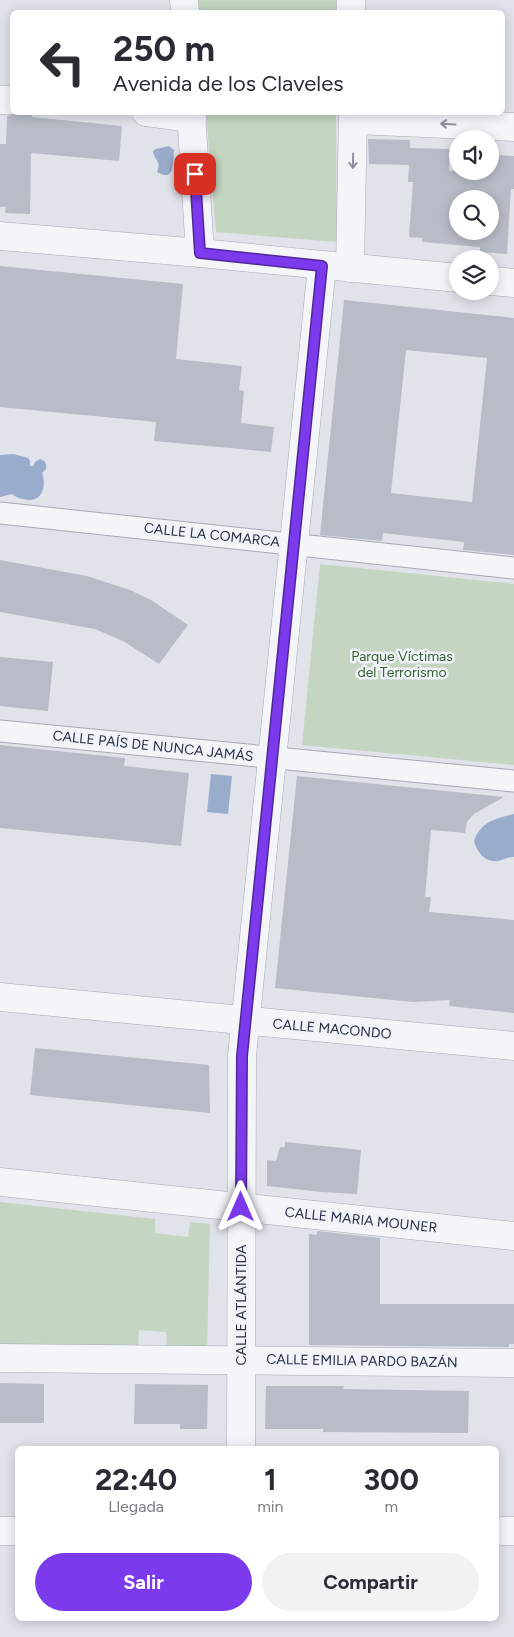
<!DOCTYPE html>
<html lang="es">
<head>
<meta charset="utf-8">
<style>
	:root { --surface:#fff; --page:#f2f2f3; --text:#2b2b33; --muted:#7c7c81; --accent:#7c3aed }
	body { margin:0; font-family:Figtree,sans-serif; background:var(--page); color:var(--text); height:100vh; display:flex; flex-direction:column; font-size:19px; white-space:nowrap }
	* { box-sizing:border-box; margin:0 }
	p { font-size:16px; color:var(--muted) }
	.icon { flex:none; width:28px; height:28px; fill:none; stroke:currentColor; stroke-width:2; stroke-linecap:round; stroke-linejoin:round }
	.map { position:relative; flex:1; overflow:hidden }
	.side { position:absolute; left:15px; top:1446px; width:484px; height:175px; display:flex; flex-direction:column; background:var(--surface); border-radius:8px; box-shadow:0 2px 12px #0003 }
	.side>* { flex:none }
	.top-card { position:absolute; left:10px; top:10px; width:495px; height:105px; border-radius:8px; box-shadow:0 2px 12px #0003; background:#fff; color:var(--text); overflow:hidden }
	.tools { position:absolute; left:449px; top:130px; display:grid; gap:10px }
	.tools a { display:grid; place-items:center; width:50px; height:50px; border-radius:50%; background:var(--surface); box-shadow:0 2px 12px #0003; font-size:25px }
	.pin { position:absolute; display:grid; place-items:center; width:42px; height:42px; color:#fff; margin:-21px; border-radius:10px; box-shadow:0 2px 8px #0006 }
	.me { position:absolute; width:55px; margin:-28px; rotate:0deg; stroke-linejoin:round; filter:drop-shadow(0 0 4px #0008) }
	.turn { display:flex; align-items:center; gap:18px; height:105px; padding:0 20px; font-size:22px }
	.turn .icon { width:65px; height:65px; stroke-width:2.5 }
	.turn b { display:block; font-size:35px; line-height:42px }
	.eta { display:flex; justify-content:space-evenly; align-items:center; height:85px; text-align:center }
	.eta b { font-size:30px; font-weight:700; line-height:35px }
	.button { display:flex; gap:10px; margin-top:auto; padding:10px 20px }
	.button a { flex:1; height:58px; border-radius:30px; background:var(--accent); color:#fff; font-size:20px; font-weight:700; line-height:58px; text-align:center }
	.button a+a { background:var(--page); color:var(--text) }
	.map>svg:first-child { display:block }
	.green { fill:#c4d5c1 }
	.water { fill:#9aaccc }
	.building { fill:#b8bcc8; fill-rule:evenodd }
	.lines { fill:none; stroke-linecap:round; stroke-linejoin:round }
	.pedestrian-casing { stroke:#a6a9b5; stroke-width:23 }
	.minor-casing { stroke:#a6a9b5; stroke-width:29 }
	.tertiary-casing { stroke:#a6a9b5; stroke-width:29 }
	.pedestrian { stroke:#f4f5f8; stroke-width:21 }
	.minor { stroke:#f4f5f8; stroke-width:28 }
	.tertiary { stroke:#f4f5f8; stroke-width:28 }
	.oneway { stroke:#8e929e }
	.route-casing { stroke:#51269a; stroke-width:12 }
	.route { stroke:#7c3aed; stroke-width:9 }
	.labels { text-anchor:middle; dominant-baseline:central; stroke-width:5; stroke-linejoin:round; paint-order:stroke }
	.street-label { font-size:14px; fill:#282f43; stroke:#f0f3f8 }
	.park-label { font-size:14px; fill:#376034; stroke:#f0f3f8 }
</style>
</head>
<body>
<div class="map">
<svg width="514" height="1637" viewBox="0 0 514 1637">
	<rect width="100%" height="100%" fill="#e1e3ea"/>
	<g class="green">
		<polygon points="197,0 336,0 336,12 198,12"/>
		<polygon points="206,113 336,113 337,242 216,232"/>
		<polygon points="320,564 514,584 514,765 302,745"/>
		<polygon points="0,1202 155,1219 155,1233 188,1237 190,1222 210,1224 207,1350 167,1348 166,1332 139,1330 138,1346 0,1346"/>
	</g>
	<g class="water">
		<path d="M169 146 174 150C173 162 175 183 157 172 162 160 154 161 153 151L156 149Z"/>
		<path d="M14 454 28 458 30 461V466H33L35 462 40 459C45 461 47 463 46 469L42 473C47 487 42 504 23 499 19 499 15 496 12 494L0 497V455Z"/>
		<polygon points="211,774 232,776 228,814 207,812"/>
		<path d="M514 814V857C507 857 504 860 498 861 485 863 477 852 474 841 480 822 496 818 514 814Z"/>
	</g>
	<g class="building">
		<polygon points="21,113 32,113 32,117 122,126 119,161 31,153 30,214 5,213 6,207 0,207 0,144 6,144 7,116"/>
		<path d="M368 139 410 140V148L450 149 449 171H490V155L514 156V189H511L507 254 480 252V247L422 242V238L409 237 413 182H408L409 165 369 164ZM458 199H490V231H458Z"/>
		<polygon points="0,266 183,284 176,359 242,366 239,390 244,391 241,423 274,427 271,452 154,441 156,422 0,407"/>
		<path d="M344 300 514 318V555L463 550 464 542 383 533 382 541 320 535ZM406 350 487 358 472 502 391 493Z"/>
		<polygon points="0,560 87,576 130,590 151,600 188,625 159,664 123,641 95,629 0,612"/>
		<polygon points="0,657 53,662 48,711 0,706"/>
		<polygon points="0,745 125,758 124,766 189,773 181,846 0,828"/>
		<polygon points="297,776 504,797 474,814 467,822 465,833 431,830 425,897 431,897 429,912 514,920 514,1013 449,1006 450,1000 413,1002 275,988"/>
		<polygon points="35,1048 209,1065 210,1113 30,1095"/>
		<polygon points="285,1142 361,1150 357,1194 322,1192 267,1186 267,1160 276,1161 280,1147 285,1147"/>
		<polygon points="317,1231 380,1238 380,1304 514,1304 514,1344 509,1344 509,1347 309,1345 309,1234 317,1235"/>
		<polygon points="0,1383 44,1384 44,1423 0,1423"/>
		<polygon points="135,1384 208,1385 207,1429 180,1429 180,1424 134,1424"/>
		<polygon points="266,1386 344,1386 343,1389 469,1391 468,1433 323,1432 323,1429 265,1429"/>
	</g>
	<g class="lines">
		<g class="pedestrian-casing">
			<g id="pedestrian">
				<polyline points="0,513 514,568"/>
				<polyline points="0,731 514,781"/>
			</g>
		</g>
		<g class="minor-casing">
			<g id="minor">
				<polyline points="184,0 185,12"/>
				<polyline points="351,0 351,12"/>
				<polyline points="0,100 12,100"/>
				<polyline points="146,112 192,118"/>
				<polyline points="191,112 200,253"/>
				<polyline points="354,120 514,127"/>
				<polyline points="350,268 353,112"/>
				<polyline points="0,997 514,1046"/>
				<polyline points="0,1182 514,1236"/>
				<polyline points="0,1358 514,1363"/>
				<polyline points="241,1449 242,1056 322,266"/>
				<polyline points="0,1531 18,1531"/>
				<polyline points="496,1531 514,1531"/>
			</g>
		</g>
		<g class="tertiary-casing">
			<g id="tertiary">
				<polyline points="0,236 200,253 458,278"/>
				<polyline points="490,281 514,283"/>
			</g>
		</g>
		<use href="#pedestrian" class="pedestrian"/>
		<use href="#minor" class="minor"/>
		<use href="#tertiary" class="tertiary"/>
	</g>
	<defs><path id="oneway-shaft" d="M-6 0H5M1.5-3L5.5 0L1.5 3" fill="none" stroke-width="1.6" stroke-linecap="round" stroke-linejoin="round" transform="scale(1.25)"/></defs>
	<g class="oneway">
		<use href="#oneway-shaft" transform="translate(448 124) rotate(-177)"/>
		<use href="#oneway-shaft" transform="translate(353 161) rotate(91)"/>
	</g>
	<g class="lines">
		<g class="route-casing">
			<polyline id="route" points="195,174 200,253 322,266 242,1056 241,1207"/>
		</g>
		<use href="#route" class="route"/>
	</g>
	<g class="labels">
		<g class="street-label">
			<text transform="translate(212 535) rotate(6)">CALLE LA COMARCA</text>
			<text transform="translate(153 746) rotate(6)">CALLE PAÍS DE NUNCA JAMÁS</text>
			<text transform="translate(332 1029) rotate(5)">CALLE MACONDO</text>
			<text transform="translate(361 1220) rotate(6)">CALLE MARIA MOUNER</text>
			<text transform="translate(241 1305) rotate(-90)">CALLE ATLÁNTIDA</text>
			<text transform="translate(362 1361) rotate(1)">CALLE EMILIA PARDO BAZÁN</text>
		</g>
		<g class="park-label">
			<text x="402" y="656">Parque Víctimas<tspan x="402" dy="16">del Terrorismo</tspan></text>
		</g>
	</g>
</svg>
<div class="tools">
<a><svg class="icon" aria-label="sound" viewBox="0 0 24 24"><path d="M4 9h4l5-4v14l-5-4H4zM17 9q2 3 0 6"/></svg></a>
<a><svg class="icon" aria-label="search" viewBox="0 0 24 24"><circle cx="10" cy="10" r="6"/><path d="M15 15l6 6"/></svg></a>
<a><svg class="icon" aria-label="layers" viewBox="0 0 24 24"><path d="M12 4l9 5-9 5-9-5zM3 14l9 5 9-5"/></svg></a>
</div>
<div class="pin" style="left:195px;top:174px;background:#d93025"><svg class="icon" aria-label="arrive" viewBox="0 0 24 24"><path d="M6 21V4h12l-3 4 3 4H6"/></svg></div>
<svg class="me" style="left:241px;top:1207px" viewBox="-20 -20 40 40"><path d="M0-17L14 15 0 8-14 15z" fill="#7c3aed" stroke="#fff" stroke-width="4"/></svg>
<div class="top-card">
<div class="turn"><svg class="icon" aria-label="left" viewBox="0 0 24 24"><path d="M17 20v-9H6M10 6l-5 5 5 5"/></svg><div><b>250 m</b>Avenida de los Claveles</div></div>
</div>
<section class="side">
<div class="eta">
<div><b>22:40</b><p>Llegada</p></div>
<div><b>1</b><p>min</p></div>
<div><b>300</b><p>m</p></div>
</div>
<div class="button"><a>Salir</a><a>Compartir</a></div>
</section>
</div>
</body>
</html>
